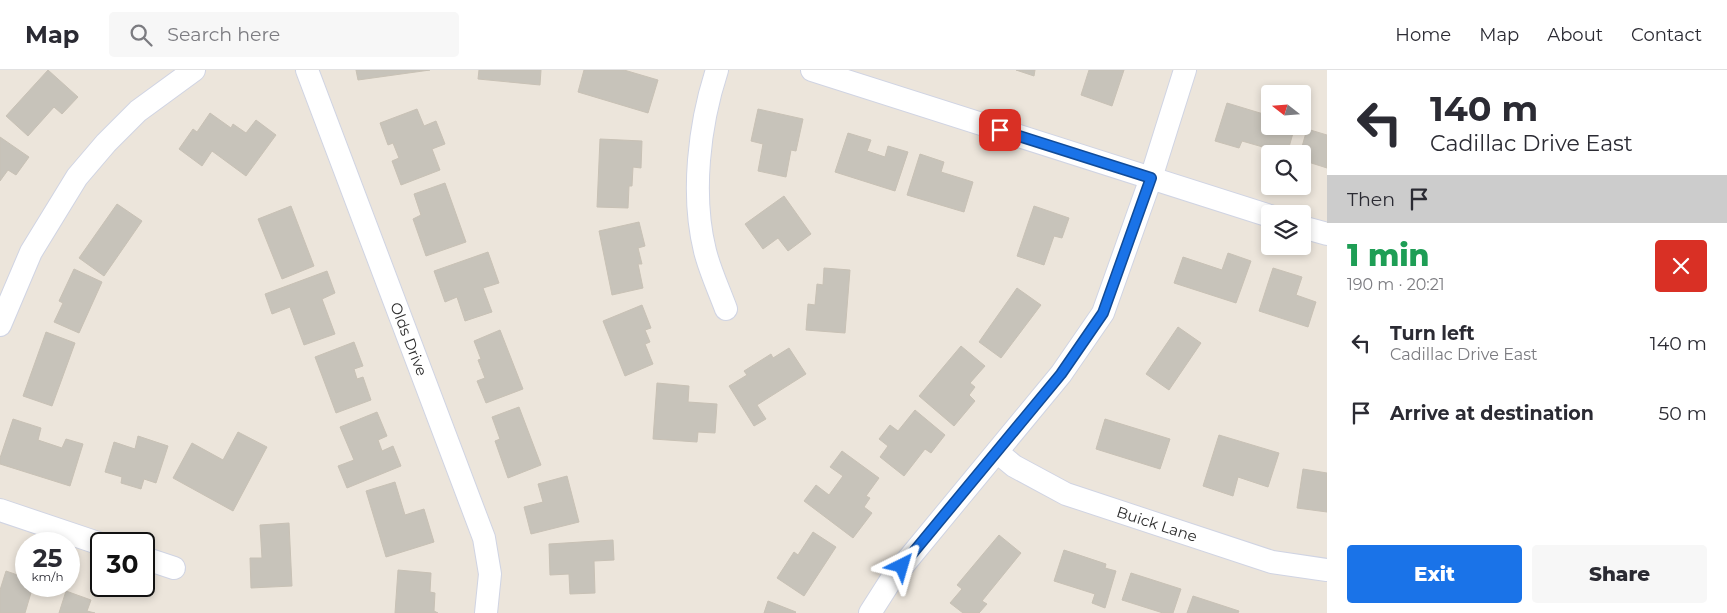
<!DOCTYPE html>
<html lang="en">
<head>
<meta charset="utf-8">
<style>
	:root { --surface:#fff; --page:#f7f7f7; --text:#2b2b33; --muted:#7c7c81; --line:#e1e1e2; --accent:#1a73e8 }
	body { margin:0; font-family:Montserrat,sans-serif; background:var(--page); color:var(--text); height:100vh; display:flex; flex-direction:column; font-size:19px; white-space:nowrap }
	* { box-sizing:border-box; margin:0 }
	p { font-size:16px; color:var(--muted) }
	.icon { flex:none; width:28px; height:28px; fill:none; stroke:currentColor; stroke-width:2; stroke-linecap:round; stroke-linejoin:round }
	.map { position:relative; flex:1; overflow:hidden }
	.details { display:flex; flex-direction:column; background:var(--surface); width:400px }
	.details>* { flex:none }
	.hud { background:#fff; color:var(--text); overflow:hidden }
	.needle { width:32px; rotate:287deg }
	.controls { position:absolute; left:1261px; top:15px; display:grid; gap:10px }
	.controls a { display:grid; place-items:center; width:50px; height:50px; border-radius:5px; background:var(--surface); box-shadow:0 2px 8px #0003; font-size:25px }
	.speed { position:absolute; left:15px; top:462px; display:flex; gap:10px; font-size:25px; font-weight:700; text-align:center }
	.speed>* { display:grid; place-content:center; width:65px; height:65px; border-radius:50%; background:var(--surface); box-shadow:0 2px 8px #0003; line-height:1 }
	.speed small { font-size:12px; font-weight:400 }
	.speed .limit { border:2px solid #111; border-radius:8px; background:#fff; color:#111 }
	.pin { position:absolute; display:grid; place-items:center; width:42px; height:42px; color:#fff; margin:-21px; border-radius:10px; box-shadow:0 2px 8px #0006 }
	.me { position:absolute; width:55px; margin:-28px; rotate:40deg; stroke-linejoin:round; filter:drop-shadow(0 0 4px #0008) }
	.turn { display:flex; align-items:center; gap:18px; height:105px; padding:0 20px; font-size:22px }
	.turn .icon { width:65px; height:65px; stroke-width:2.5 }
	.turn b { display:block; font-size:35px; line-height:42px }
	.then { display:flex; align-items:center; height:48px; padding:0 20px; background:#0003; gap:10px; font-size:19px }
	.round { display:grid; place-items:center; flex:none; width:52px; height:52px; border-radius:5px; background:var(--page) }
	.head { display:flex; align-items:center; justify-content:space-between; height:85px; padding:0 20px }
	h1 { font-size:30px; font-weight:800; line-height:38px; color:#1e9e55 }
	.cta { display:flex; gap:10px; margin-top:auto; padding:10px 20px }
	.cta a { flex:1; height:58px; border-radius:5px; background:var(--accent); color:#fff; font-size:20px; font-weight:800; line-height:58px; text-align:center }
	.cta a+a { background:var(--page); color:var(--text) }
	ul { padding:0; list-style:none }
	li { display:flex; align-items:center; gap:15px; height:70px; padding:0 20px }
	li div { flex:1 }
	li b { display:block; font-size:19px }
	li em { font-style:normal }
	header { display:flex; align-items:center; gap:30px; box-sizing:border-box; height:70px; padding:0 25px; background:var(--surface); border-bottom:1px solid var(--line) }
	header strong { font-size:24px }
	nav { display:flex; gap:28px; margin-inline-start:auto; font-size:18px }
	.search { width:350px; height:45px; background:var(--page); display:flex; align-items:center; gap:12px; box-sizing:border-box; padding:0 18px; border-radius:5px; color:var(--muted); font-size:19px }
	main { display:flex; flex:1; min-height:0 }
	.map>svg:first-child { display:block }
	.building { fill:#c7c3ba; stroke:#c8c1b5 }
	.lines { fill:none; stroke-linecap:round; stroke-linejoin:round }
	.minor-casing { stroke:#d0d4e3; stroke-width:24 }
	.minor { stroke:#fff; stroke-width:22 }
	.route-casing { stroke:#114b97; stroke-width:12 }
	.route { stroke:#1a73e8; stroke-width:9 }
	.labels { text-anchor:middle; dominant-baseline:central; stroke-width:4; stroke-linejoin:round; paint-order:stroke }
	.street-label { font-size:15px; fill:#2a2a2a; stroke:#fff }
</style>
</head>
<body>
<header>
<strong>Map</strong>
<div class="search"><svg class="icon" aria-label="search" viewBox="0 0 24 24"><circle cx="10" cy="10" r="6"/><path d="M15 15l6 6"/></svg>Search here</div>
<nav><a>Home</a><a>Map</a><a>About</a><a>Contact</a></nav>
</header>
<main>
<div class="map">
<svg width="1327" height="543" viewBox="0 0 1327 543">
	<rect width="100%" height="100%" fill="#ece5db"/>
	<g class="building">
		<polygon points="48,0 78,27 62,44 54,37 28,66 6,46"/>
		<polygon points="356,0 430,0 358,10"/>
		<polygon points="479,0 541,0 540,15 478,9"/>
		<polygon points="584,0 624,0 658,10 648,43 578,22"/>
		<polygon points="1016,0 1035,0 1034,6"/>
		<polygon points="1089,0 1124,0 1112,36 1081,25"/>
		<polygon points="1227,33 1270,46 1270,56 1295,56 1287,84 1242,71 1239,78 1215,71"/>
		<polygon points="417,39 424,56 436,51 445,74 432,79 440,100 401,115 392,91 399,88 393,73 388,75 380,53"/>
		<polygon points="758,39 803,49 796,81 791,80 786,107 758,101 763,74 751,71"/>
		<polygon points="210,43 231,58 233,54 246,63 256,50 276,65 246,106 212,81 202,96 179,79 193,59 197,62"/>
		<polygon points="1307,59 1327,65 1327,98 1302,90 1302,84 1300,84"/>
		<polygon points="848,63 871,70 867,81 885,87 888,76 908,82 895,121 835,102"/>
		<polygon points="0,67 29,87 16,105 8,100 0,111"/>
		<polygon points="600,69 642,71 641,98 633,97 632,116 629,116 628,138 597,137"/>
		<polygon points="920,84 944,92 941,102 973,112 964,142 907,125"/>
		<polygon points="445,113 466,172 426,186 413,149 421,145 414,124"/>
		<polygon points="784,126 811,164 788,181 778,168 763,179 745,154"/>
		<polygon points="117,134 142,151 104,206 79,188"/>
		<polygon points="291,136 314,196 282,209 258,149"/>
		<polygon points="1034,136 1069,148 1062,168 1054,166 1044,195 1017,186"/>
		<polygon points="639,152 645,176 638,178 642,194 638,194 643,218 612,225 599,161"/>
		<polygon points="488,182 499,213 483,218 492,242 465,251 457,227 445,232 434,201"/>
		<polygon points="1228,183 1251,191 1236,233 1174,213 1183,187 1222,200"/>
		<polygon points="824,198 850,200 845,263 806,260 808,234 815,235 817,214 823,215"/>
		<polygon points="1273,198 1302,207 1296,225 1316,232 1308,257 1259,241"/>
		<polygon points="74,199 102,212 79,263 54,252 63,233 59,231"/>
		<polygon points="327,201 335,223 322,229 335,264 304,275 290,237 272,244 265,224"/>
		<polygon points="1017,218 1041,235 1001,288 979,272"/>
		<polygon points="642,235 651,258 645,260 650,272 645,274 653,294 625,306 603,251"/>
		<polygon points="1178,257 1201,273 1169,320 1146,304"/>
		<polygon points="500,260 523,319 486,333 477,311 485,308 478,290 481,289 474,271"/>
		<polygon points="46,262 75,273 52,336 23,326"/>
		<polygon points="354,272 363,296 354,299 357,309 363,307 371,330 336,343 315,287"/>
		<polygon points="961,276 985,296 970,313 975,317 969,325 975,331 954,356 919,326"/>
		<polygon points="789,278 806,304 757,335 766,349 754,356 729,316 747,305 744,301 771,284 773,288"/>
		<polygon points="657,313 689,316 688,332 717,334 715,363 698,362 697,372 653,369"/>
		<polygon points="519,337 541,395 508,408 495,371 500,369 492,347"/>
		<polygon points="915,340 945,365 931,383 925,379 904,406 880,387 888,376 879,369 890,355 898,361"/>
		<polygon points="377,342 387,366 378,370 382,381 393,376 401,396 347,418 338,396 354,390 340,357"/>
		<polygon points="13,349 41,358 38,370 62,378 66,369 83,374 70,416 0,394 0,388"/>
		<polygon points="1105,349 1170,369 1160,399 1096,379"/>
		<polygon points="238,362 267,377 233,441 173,408 192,373 223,390"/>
		<polygon points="1219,365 1279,383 1268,417 1238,407 1233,426 1203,416"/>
		<polygon points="138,366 168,376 156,413 144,409 141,419 121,413 122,407 105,402 114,372 135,379"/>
		<polygon points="842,381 879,408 866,426 870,428 864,437 872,443 853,468 804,431 816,415 829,425 843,406 830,397"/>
		<polygon points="1303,399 1327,403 1327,442 1297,438"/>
		<polygon points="567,406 579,452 531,464 524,437 543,432 538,414"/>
		<polygon points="395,412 405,445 424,439 434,472 386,487 366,421"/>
		<polygon points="289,453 292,516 251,518 250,488 262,488 260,455"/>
		<polygon points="813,462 836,477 804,526 777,508 794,482 798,485"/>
		<polygon points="999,465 1021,483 982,531 987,534 979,543 963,543 950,533 962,519 957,515"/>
		<polygon points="613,470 614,490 594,491 595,523 570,524 569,504 550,505 549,474"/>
		<polygon points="1064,480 1106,494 1105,498 1116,501 1105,538 1092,533 1095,524 1054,511"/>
		<polygon points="398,500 431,503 430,522 435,523 434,541 438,543 395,543"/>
		<polygon points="6,501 26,508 26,516 33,516 25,543 0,543 0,520"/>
		<polygon points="1131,503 1181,519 1173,543 1163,543 1122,530"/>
		<polygon points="66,521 91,530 87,541 95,543 59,543"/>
		<polygon points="1193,526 1239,541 1238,543 1187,543"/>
		<polygon points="768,531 796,542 795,543 764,543"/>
	</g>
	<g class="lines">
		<g class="minor-casing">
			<g id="minor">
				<polyline points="307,0 484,468 490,504 486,543"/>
				<path d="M717 0C699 55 691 125 705 181 710 201 719 220 726 239"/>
				<polyline points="812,0 1270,146"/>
				<polyline points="1302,157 1327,164"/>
				<polyline points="0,255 31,182 77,107 106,73 138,41 194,0"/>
				<polyline points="997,382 1014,396 1066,424 1272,492 1327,500"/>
				<polyline points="0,440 101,474"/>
				<polyline points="144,488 174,498"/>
				<polyline points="870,543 891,510 1061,304 1103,243 1151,108 1185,0"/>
			</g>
		</g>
		<use href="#minor" class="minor"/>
	</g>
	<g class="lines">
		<g class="route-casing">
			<polyline id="route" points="902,496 1061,304 1103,243 1151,108 1000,60"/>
		</g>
		<use href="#route" class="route"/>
	</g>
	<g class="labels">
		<g class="street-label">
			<text transform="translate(409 269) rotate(69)">Olds Drive</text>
			<text transform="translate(1157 454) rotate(18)">Buick Lane</text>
		</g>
	</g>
</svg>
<div class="controls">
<a><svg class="needle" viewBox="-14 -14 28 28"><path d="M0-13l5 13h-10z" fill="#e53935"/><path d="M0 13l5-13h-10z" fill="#7c7c81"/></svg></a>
<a><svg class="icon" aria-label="search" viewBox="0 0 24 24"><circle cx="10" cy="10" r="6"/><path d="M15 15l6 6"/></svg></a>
<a><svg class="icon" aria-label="layers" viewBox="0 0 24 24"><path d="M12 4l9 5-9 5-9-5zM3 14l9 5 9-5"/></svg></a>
</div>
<div class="speed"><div>25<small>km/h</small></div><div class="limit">30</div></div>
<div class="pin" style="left:1000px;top:60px;background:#d93025"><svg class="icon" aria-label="arrive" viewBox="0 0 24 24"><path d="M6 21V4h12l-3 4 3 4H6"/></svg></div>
<svg class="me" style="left:902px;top:496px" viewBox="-20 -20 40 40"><path d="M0-17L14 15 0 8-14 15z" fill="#1a73e8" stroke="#fff" stroke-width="4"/></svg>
</div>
<section class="details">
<div class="hud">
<div class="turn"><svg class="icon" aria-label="left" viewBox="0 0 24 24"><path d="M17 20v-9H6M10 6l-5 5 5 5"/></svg><div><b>140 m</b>Cadillac Drive East</div></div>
<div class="then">Then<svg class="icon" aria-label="arrive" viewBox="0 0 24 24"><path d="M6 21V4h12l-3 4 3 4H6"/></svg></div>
</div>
<div class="head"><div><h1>1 min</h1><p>190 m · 20:21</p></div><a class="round" style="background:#d93025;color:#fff"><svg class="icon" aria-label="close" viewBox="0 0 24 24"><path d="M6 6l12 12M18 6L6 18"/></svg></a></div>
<ul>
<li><svg class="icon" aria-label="left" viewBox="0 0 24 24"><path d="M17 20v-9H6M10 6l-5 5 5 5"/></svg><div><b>Turn left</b><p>Cadillac Drive East</p></div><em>140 m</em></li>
<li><svg class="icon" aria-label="arrive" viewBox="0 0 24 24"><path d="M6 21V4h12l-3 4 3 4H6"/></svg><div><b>Arrive at destination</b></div><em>50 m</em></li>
</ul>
<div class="cta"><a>Exit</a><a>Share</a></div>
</section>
</main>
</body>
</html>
